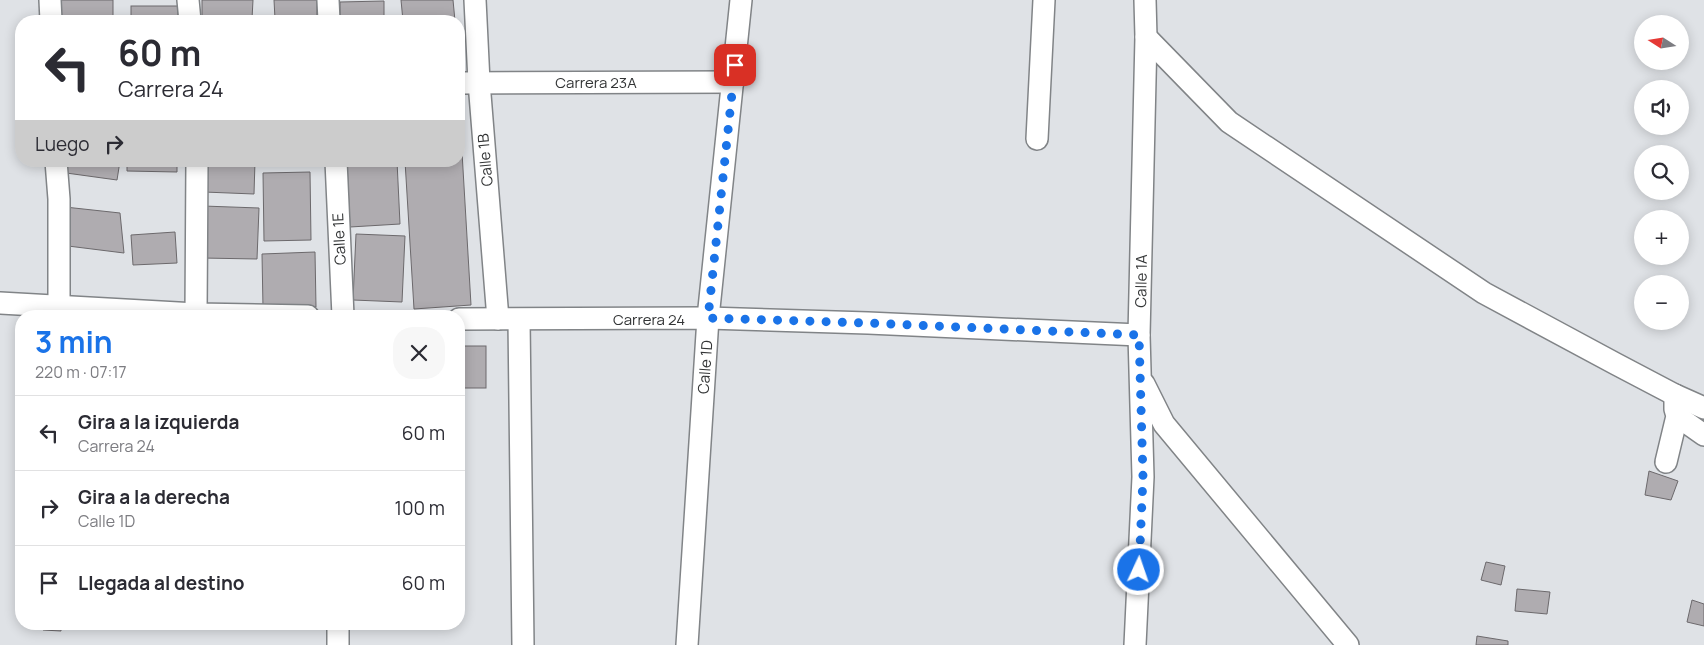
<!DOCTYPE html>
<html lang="es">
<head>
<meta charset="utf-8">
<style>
	:root { --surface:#fff; --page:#f7f7f7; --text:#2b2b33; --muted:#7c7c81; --line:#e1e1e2; --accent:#1a73e8 }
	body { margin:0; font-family:Manrope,sans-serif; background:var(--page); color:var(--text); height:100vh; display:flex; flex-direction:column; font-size:19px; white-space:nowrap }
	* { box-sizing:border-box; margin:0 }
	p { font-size:16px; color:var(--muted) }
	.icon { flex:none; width:28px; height:28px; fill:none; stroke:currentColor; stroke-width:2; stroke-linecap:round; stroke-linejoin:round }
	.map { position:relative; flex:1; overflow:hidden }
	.side { position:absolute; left:15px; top:310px; width:450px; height:320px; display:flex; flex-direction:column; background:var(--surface); border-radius:20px; box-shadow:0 2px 12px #0003 }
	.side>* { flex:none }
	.banner { position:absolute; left:15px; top:15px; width:450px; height:152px; border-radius:20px; box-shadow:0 2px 12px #0003; background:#fff; color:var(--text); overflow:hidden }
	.needle { width:32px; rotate:282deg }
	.tools { position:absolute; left:1634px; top:15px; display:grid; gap:10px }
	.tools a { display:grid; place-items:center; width:55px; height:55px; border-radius:50%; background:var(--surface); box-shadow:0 2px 12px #0003; font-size:25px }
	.pin { position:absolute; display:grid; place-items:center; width:42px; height:42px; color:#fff; margin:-21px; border-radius:10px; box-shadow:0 2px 8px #0006 }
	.me { position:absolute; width:55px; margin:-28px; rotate:3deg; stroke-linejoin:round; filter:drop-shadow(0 0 4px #0008) }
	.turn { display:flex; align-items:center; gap:18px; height:105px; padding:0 20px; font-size:22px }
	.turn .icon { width:65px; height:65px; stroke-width:2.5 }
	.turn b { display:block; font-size:35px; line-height:42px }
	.then { display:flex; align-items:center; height:48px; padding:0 20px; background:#0003; gap:10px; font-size:19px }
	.round { display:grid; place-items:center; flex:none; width:52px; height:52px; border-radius:20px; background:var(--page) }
	.head { display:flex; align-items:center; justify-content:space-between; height:85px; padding:0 20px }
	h1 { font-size:30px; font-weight:700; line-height:38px; color:var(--accent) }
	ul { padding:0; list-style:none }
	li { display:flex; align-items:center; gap:15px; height:75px; padding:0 20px; border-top:1px solid var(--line) }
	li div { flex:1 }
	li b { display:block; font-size:19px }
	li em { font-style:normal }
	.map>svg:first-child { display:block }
	.building { fill:#afacb0; stroke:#6c696c }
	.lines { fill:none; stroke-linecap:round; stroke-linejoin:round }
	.minor-casing { stroke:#818487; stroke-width:24 }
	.minor { stroke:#fff; stroke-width:21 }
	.route { stroke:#1a73e8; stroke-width:9; stroke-dasharray:0 16.2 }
	.labels { text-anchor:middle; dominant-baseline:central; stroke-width:4; stroke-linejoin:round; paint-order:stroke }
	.street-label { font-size:15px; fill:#333536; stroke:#fff }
</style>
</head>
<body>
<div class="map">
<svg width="1704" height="645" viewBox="0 0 1704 645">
	<rect width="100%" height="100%" fill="#dfe2e6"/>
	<g class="building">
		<polygon points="59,0 113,0 113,21 58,21"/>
		<polygon points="202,0 253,0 252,19 202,18"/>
		<polygon points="274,0 317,0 317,18 275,19"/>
		<polygon points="401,0 453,0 455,21 403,21"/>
		<polygon points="384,1 384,21 340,21 340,2"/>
		<rect x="131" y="6" width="47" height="15"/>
		<polygon points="459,101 471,305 414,309 405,161 459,161"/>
		<polygon points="61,161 120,161 117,180 59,172"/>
		<polygon points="127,161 177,161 177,172 127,171"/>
		<polygon points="206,161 255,161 254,194 204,192"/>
		<polygon points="260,161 307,161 307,163 260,164"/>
		<polygon points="347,161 397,161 400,224 350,227"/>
		<polygon points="310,172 311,240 264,241 263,173"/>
		<polygon points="203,206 259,208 257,259 202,258"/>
		<polygon points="65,207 120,213 124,253 60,245"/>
		<polygon points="175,232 177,263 133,265 131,235"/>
		<polygon points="356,234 405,236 402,302 353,300"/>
		<polygon points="315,252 316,307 263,308 262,254"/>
		<rect x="459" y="346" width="27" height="42"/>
		<polygon points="1649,471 1678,481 1671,500 1645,495"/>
		<polygon points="1486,562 1505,566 1501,585 1481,580"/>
		<polygon points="1517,589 1550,592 1547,614 1515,611"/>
		<polygon points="1692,600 1704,604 1704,626 1687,622"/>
		<polygon points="43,624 61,624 61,631 43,630"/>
		<polygon points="1477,636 1508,641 1508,645 1476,645"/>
	</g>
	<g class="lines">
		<g class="minor-casing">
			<g id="minor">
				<polyline points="50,0 51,21"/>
				<polyline points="188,0 190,21"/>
				<polyline points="328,0 329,21"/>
				<polyline points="475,0 479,82 498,319"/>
				<polyline points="1146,37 1229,122 1484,293 1616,364 1675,395 1704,408"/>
				<polyline points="459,83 733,82"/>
				<polyline points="1037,139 1044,0"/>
				<polyline points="56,161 59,199 59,306"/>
				<polyline points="336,161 343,316"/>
				<polyline points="0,303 196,314 308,316"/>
				<polyline points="196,314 197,161"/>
				<polyline points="459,319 708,318 868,323 1139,335"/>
				<polyline points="519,320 523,645"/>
				<polyline points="1144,384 1164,424 1348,645"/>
				<polyline points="1677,416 1704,435"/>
				<polyline points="1666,462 1677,416 1675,409 1675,395"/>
				<polyline points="338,645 338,624"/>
				<polyline points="687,645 708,318 741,0"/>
				<polyline points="1135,645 1143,477 1139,335 1146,37 1145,0"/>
			</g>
		</g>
		<use href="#minor" class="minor"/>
	</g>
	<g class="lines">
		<polyline class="route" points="735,65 708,318 868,323 1139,335 1143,477 1139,570"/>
	</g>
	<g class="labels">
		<g class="street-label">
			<text x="596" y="82">Carrera 23A</text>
			<text transform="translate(485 160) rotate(-95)">Calle 1B</text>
			<text transform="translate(339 239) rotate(-93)">Calle 1E</text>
			<text transform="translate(1141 281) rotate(-89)">Calle 1A</text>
			<text x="649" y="319">Carrera 24</text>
			<text transform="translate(705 367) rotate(-86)">Calle 1D</text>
		</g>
	</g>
</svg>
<div class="tools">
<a><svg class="needle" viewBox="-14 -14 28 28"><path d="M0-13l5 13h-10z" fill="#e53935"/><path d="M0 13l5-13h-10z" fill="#7c7c81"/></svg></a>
<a><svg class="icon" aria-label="sound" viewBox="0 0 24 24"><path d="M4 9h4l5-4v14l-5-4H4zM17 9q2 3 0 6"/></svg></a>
<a><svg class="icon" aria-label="search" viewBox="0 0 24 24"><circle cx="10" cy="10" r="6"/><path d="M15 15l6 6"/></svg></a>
<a>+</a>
<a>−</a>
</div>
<div class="pin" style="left:735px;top:65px;background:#d93025"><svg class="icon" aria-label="arrive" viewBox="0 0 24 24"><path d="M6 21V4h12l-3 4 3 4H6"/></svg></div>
<svg class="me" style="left:1139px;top:570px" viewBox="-20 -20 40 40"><circle r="17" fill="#1a73e8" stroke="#fff" stroke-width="3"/><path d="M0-11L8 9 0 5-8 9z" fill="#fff"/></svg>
<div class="banner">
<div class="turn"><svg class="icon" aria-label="left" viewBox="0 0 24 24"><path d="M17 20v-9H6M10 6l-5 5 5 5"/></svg><div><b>60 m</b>Carrera 24</div></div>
<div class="then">Luego<svg class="icon" aria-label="right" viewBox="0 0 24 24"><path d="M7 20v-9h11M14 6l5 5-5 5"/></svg></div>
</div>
<section class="side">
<div class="head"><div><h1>3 min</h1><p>220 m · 07:17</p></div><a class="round"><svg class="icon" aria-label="close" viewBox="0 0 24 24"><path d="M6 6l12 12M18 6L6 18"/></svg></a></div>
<ul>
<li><svg class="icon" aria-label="left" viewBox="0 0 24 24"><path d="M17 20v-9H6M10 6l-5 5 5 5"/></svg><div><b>Gira a la izquierda</b><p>Carrera 24</p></div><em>60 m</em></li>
<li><svg class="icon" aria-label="right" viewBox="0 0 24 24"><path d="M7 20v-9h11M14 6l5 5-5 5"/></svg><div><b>Gira a la derecha</b><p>Calle 1D</p></div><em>100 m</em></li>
<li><svg class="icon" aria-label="arrive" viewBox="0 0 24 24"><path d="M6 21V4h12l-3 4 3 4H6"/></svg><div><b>Llegada al destino</b></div><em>60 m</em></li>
</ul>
</section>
</div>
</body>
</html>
